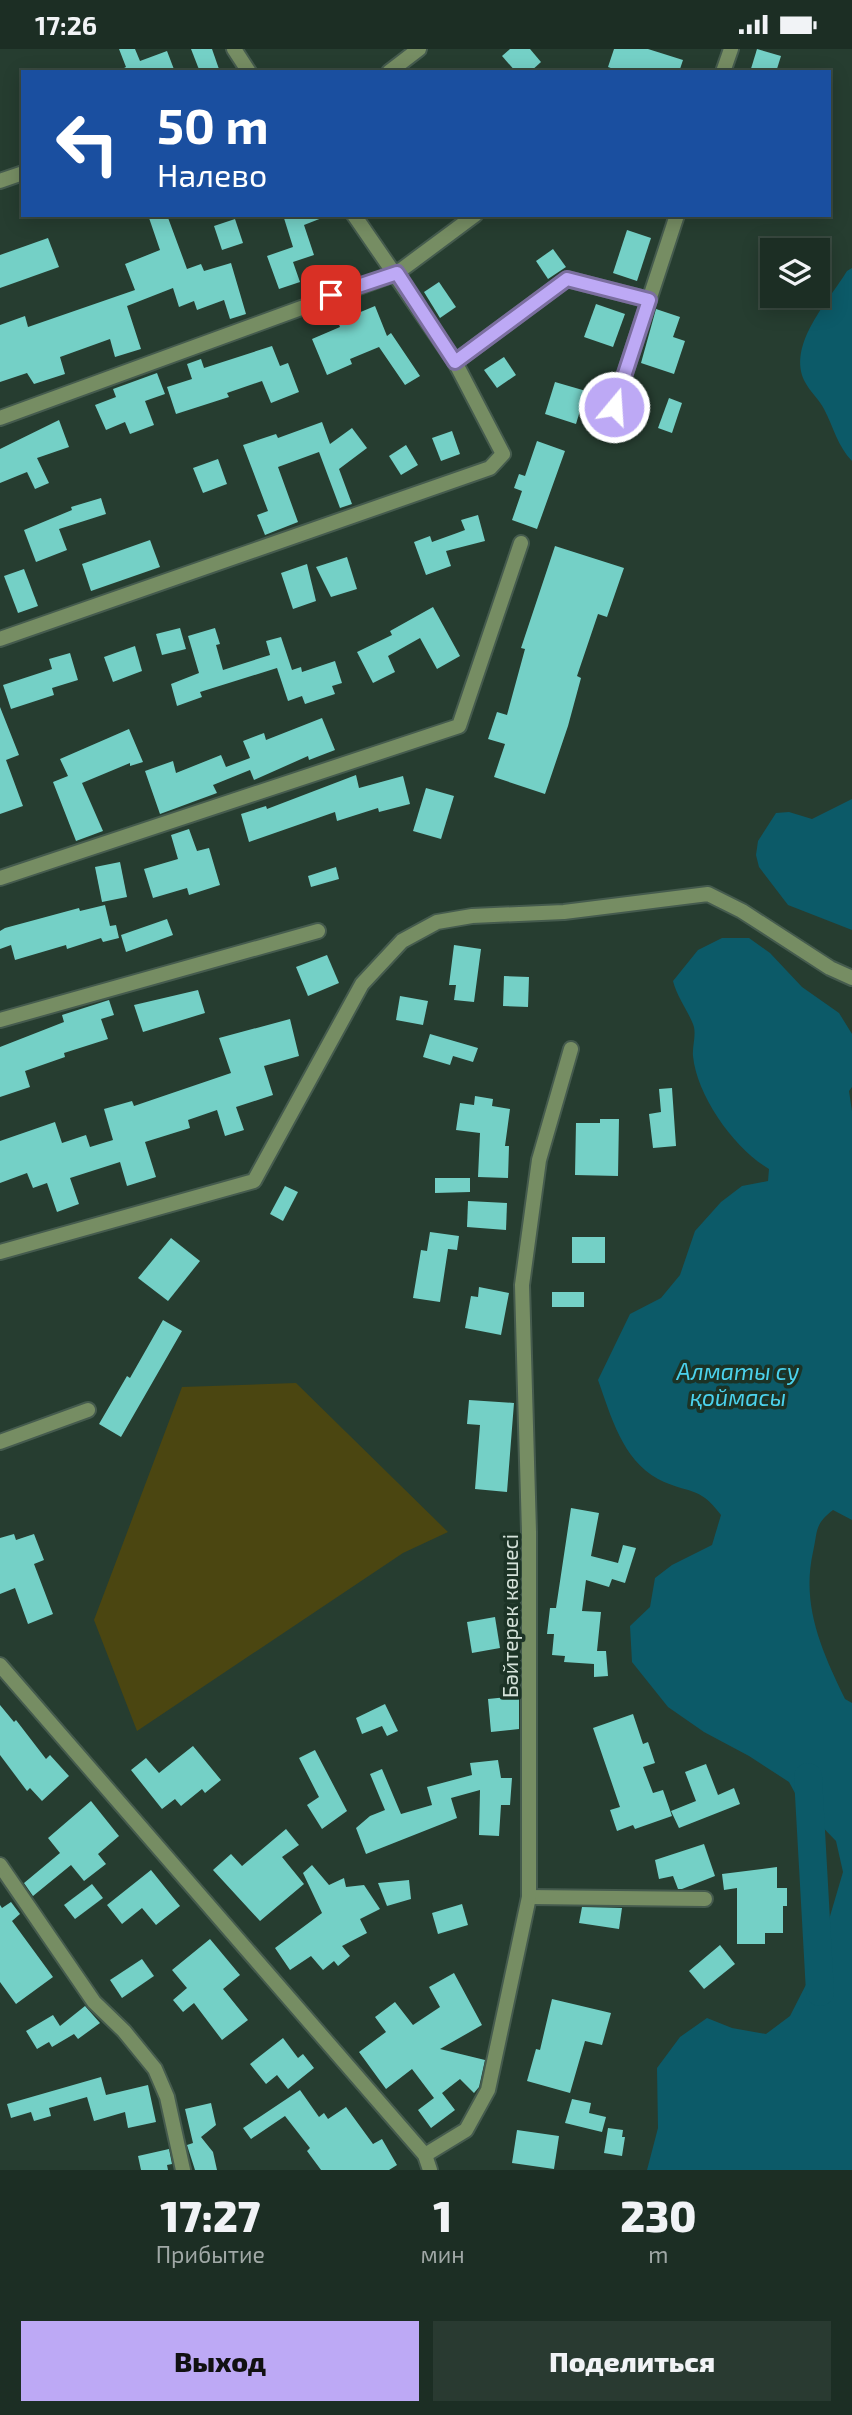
<!DOCTYPE html>
<html lang="ru">
<head>
<meta charset="utf-8">
<style>
	:root { --surface:#1c2e24; --page:#293a31; --text:#f1f3f6; --muted:#a0a8a6; --line:#3a4a41; --accent:#bda9f5 }
	body { margin:0; font-family:"Exo 2",sans-serif; background:var(--page); color:var(--text); height:100vh; display:flex; flex-direction:column; font-size:26px; white-space:nowrap }
	* { box-sizing:border-box; margin:0 }
	p { font-size:23px; color:var(--muted) }
	.icon { flex:none; width:38px; height:38px; fill:none; stroke:currentColor; stroke-width:2; stroke-linecap:round; stroke-linejoin:round }
	.map { position:relative; height:2121px; overflow:hidden }
	.panel { display:flex; flex-direction:column; background:var(--surface); flex:1 }
	.panel>* { flex:none }
	.hud { position:absolute; left:21px; top:21px; width:810px; height:147px; border-radius:0px; box-shadow:0 4px 18px #0003,0 0 0 2px var(--line); background:#1a4fa0; color:#fff; overflow:hidden }
	.controls { position:absolute; left:760px; top:189px; display:grid; gap:14px }
	.controls a { display:grid; place-items:center; width:70px; height:70px; border-radius:0px; background:var(--surface); box-shadow:0 4px 18px #0003,0 0 0 2px var(--line); font-size:35px }
	.pin { position:absolute; display:grid; place-items:center; width:60px; height:60px; color:#fff; margin:-30px; border-radius:14px; box-shadow:0 4px 10px #0006 }
	.me { position:absolute; width:77px; margin:-38px; rotate:18deg; stroke-linejoin:round; filter:drop-shadow(0 0 5px #0008) }
	.turn { display:flex; align-items:center; gap:24px; height:147px; padding:0 21px; font-size:32px }
	.turn .icon { width:91px; height:91px; stroke-width:2.5 }
	.turn b { display:block; font-size:49px; line-height:60px }
	.eta { display:flex; justify-content:space-evenly; align-items:center; height:119px; text-align:center }
	.eta b { font-size:42px; font-weight:800; line-height:49px }
	.primary-button { display:flex; gap:14px; margin-top:auto; padding:14px 21px }
	.primary-button a { flex:1; height:80px; border-radius:0px; background:var(--accent); color:#111; font-size:28px; font-weight:800; line-height:80px; text-align:center }
	.primary-button a+a { background:var(--page); color:var(--text) }
	.status { display:flex; justify-content:space-between; align-items:center; height:49px; padding:0 35px; background:var(--surface); direction:ltr }
	.status svg { height:19px; fill:currentColor }
	.map>svg:first-child { display:block }
	.green { fill:#4b4611 }
	.water { fill:#0c5a68 }
	.lines { fill:none; stroke-linecap:round; stroke-linejoin:round }
	.river { stroke:#0c5a68; stroke-width:28 }
	.building { fill:#74d0c6 }
	.minor-casing { stroke:#455b4e; stroke-width:18 }
	.tertiary-casing { stroke:#455b4e; stroke-width:18 }
	.minor { stroke:#768d63; stroke-width:14 }
	.tertiary { stroke:#768d63; stroke-width:14 }
	.route-casing { stroke:#7b6e9f; stroke-width:18 }
	.route { stroke:#bda9f5; stroke-width:12 }
	.labels { text-anchor:middle; dominant-baseline:central; stroke-width:7; stroke-linejoin:round; paint-order:stroke }
	.street-label { font-size:21px; fill:#d4e1d9; stroke:#1c3326 }
	.water-label { font-size:23px; font-style:italic; fill:#4bd2ed; stroke:#1c3326 }
</style>
</head>
<body>
<div class="status"><b>17:26</b><svg viewBox="0 0 49 12"><path d="M0 12V9h3v3zM5 12V6h3v6zM10 12V3h3v9zM15 12V0h3v12zM26 1h20v11H26zM47 4h2v5h-2z"/></svg></div>
<div class="map">
<svg width="852" height="2121" viewBox="0 0 852 2121">
	<rect width="100%" height="100%" fill="#263d30"/>
	<polygon class="green" points="296,1334 448,1483 403,1504 137,1682 94,1571 182,1338"/>
	<g class="water">
		<path d="M852 219V412C838 398 833 377 824 360 819 350 810 343 805 333 786 296 829 252 847 222Z"/>
		<polygon points="852,750 852,881 788,856 759,818 756,806 758,792 776,764 789,763 812,770"/>
		<path d="M722 889H749L770 904 802 938 839 964 852 985V1038L849 1042 852 1062V1471L833 1461C814 1476 818 1481 813 1503 801 1557 822 1602 845 1650L852 1654V2121H647L658 2079 657 2019 680 1988 707 1969 732 1979 766 1985 790 1967 815 1918 843 1823 836 1792 802 1757 789 1733 749 1707 704 1683 668 1658 632 1613 630 1577 650 1558 655 1529 672 1516 712 1496 721 1466C698 1435 689 1446 658 1430 622 1410 611 1367 598 1331L630 1265 661 1249 680 1226 695 1182 721 1153 742 1137 768 1132 769 1120C735 1100 697 1048 693 1007 692 997 697 985 693 975 687 960 677 948 673 932L698 901Z"/>
	</g>
	<g class="lines">
		<polyline class="river" points="808,1728 820,1943"/>
	</g>
	<g class="building">
		<polygon points="119,0 135,0 140,12 167,2 175,23 116,23 126,18"/>
		<polygon points="191,0 212,0 220,23 200,23"/>
		<polygon points="510,0 530,0 541,13 530,23 516,23 502,7"/>
		<polygon points="614,0 648,0 683,11 679,23 621,23 608,18"/>
		<polygon points="757,0 781,7 776,23 750,23"/>
		<polygon points="148,166 167,166 187,220 201,215 204,222 231,214 246,265 230,270 224,251 197,261 194,252 179,258 173,239 127,257 141,300 115,308 110,290 60,308 65,325 34,335 27,324 0,333 0,276 25,267 28,278 135,241 125,215 160,201"/>
		<polygon points="283,166 327,167 304,176 314,206 293,213 300,233 279,240 267,207 293,198"/>
		<polygon points="235,170 243,194 222,201 214,177"/>
		<polygon points="627,181 651,189 637,232 613,224"/>
		<polygon points="48,189 59,218 0,239 0,206"/>
		<polygon points="553,200 566,218 548,230 536,212"/>
		<polygon points="439,233 456,258 440,269 424,243"/>
		<polygon points="596,255 625,265 613,298 584,288"/>
		<polygon points="346,256 351,267 375,257 387,287 391,284 420,327 405,336 379,298 350,310 352,315 327,326 312,290 340,278 333,261"/>
		<polygon points="656,260 680,268 673,288 685,292 674,325 641,314"/>
		<polygon points="272,297 280,317 288,314 299,343 271,354 262,332 227,344 229,348 176,365 167,338 192,330 187,315 201,310 204,319"/>
		<polygon points="504,308 516,326 497,339 484,321"/>
		<polygon points="157,324 165,345 145,352 154,376 130,385 125,373 106,381 95,356 116,348 113,340"/>
		<polygon points="555,333 586,342 576,375 545,365"/>
		<polygon points="669,349 682,354 672,384 658,379"/>
		<polygon points="59,371 69,398 37,409 49,434 35,440 27,423 0,434 0,400"/>
		<polygon points="322,373 330,395 352,379 367,399 339,420 352,455 340,459 319,403 278,418 298,473 265,486 257,466 268,462 243,396 276,385 278,389"/>
		<polygon points="452,382 460,405 441,412 432,389"/>
		<polygon points="537,392 565,402 537,480 512,471 522,442 514,439 519,425 525,427"/>
		<polygon points="406,396 418,416 401,426 389,407"/>
		<polygon points="218,410 227,435 203,444 193,419"/>
		<polygon points="101,449 106,465 59,480 67,501 36,513 24,481 72,461 71,458"/>
		<polygon points="478,466 485,492 446,502 451,517 426,526 414,493 430,487 432,493 457,484 465,481 461,471"/>
		<polygon points="150,491 160,518 91,542 82,515"/>
		<polygon points="555,497 624,519 607,568 598,565 577,627 581,629 568,677 545,745 494,728 505,695 488,690 497,663 507,666 525,600 521,599"/>
		<polygon points="347,508 357,540 331,548 316,518"/>
		<polygon points="307,515 316,552 293,560 281,524"/>
		<polygon points="24,520 38,557 18,564 4,527"/>
		<polygon points="433,558 460,607 437,620 420,589 388,607 395,623 373,634 357,603 392,586 390,582"/>
		<polygon points="180,579 186,600 162,606 156,585"/>
		<polygon points="215,579 220,595 216,596 223,621 270,606 266,592 281,588 292,621 301,618 302,623 335,612 342,634 332,637 335,645 305,655 302,647 288,652 277,619 200,643 202,648 177,657 171,635 199,624 188,587"/>
		<polygon points="135,597 142,622 113,633 104,608"/>
		<polygon points="70,604 78,631 52,639 54,646 11,660 3,636 52,620 49,610"/>
		<polygon points="0,658 19,706 6,711 23,757 0,765"/>
		<polygon points="322,669 335,701 309,711 308,707 254,731 250,721 213,736 217,744 160,765 145,722 173,712 176,724 221,706 226,718 250,709 243,692 264,684 266,691"/>
		<polygon points="129,680 143,713 130,717 130,714 82,734 103,782 76,792 53,733 68,727 60,710"/>
		<polygon points="356,726 359,739 403,727 410,755 379,763 378,759 337,772 335,763 249,793 241,765 266,757 267,760"/>
		<polygon points="426,739 454,747 441,790 413,782"/>
		<polygon points="189,780 197,802 209,799 220,836 189,846 187,839 153,849 144,820 178,810 171,786"/>
		<polygon points="120,813 127,848 102,853 95,818"/>
		<polygon points="336,818 339,830 311,838 308,827"/>
		<polygon points="105,856 110,877 116,876 119,889 103,893 101,889 67,900 66,896 15,911 11,896 0,900 0,882 5,879 79,859 80,862"/>
		<polygon points="167,870 173,886 126,903 121,886"/>
		<polygon points="454,896 481,900 474,953 454,951 456,936 449,936"/>
		<polygon points="327,906 339,934 308,947 296,918"/>
		<polygon points="504,927 529,928 528,958 503,957"/>
		<polygon points="198,941 205,964 143,983 134,956"/>
		<polygon points="400,947 428,952 423,976 396,971"/>
		<polygon points="109,951 114,966 101,970 108,990 64,1004 65,1008 25,1022 30,1038 0,1048 0,998 64,973 62,966"/>
		<polygon points="290,970 299,1007 264,1017 273,1046 236,1058 244,1081 225,1087 217,1061 188,1071 190,1079 145,1093 156,1128 127,1137 120,1113 70,1129 79,1155 57,1163 47,1134 33,1139 27,1124 0,1134 0,1092 55,1073 62,1094 86,1086 90,1098 113,1091 104,1060 132,1052 134,1057 231,1024 219,989"/>
		<polygon points="430,985 478,999 473,1013 453,1007 450,1016 423,1008"/>
		<polygon points="672,1039 676,1097 653,1099 649,1065 661,1063 659,1040"/>
		<polygon points="475,1047 493,1050 492,1057 510,1060 505,1097 509,1097 508,1129 478,1128 480,1084 456,1081 460,1054 474,1056"/>
		<polygon points="600,1070 619,1070 618,1127 575,1126 576,1074 600,1074"/>
		<polygon points="435,1129 470,1129 470,1143 435,1144"/>
		<polygon points="285,1137 298,1143 283,1172 270,1165"/>
		<polygon points="468,1152 507,1154 506,1181 467,1178"/>
		<polygon points="430,1183 459,1187 457,1201 448,1200 440,1253 413,1249 421,1201 427,1202"/>
		<rect x="572" y="1188" width="33" height="26"/>
		<polygon points="171,1189 200,1212 168,1252 138,1229"/>
		<polygon points="479,1238 509,1244 501,1286 465,1279 471,1247 478,1248"/>
		<rect x="552" y="1243" width="32" height="15"/>
		<polygon points="163,1271 182,1282 121,1388 99,1375 127,1327 130,1329"/>
		<polygon points="469,1351 514,1354 507,1443 475,1440 480,1376 467,1375"/>
		<polygon points="571,1459 599,1464 591,1507 618,1514 623,1496 636,1499 625,1534 612,1530 609,1538 586,1531 582,1562 601,1563 597,1602 606,1602 608,1627 594,1628 594,1615 564,1613 565,1607 552,1606 554,1585 547,1585 550,1559 556,1559"/>
		<polygon points="14,1485 16,1491 34,1485 44,1511 34,1515 53,1565 28,1575 15,1539 0,1545 0,1489"/>
		<polygon points="495,1568 500,1599 472,1604 467,1573"/>
		<polygon points="519,1647 519,1680 491,1683 488,1650"/>
		<polygon points="385,1655 398,1682 387,1687 382,1677 362,1685 356,1669"/>
		<polygon points="0,1656 14,1673 16,1671 46,1710 50,1706 69,1727 42,1752 30,1739 27,1742 0,1706"/>
		<polygon points="633,1665 643,1695 648,1693 655,1714 643,1718 653,1744 663,1741 672,1767 635,1780 633,1776 617,1782 610,1761 620,1758 593,1679"/>
		<polygon points="193,1697 221,1731 205,1744 202,1740 181,1757 175,1750 162,1760 131,1721 146,1709 159,1724"/>
		<polygon points="315,1701 347,1762 322,1780 307,1756 319,1748 299,1709"/>
		<polygon points="498,1711 501,1729 512,1729 510,1756 501,1756 499,1787 479,1786 480,1741 451,1749 457,1769 366,1805 356,1779 370,1767 385,1761 370,1725 382,1720 401,1765 432,1756 427,1738 472,1726 470,1714"/>
		<polygon points="706,1715 718,1746 734,1739 740,1755 679,1779 671,1762 696,1752 685,1723"/>
		<polygon points="91,1752 119,1787 98,1805 106,1815 84,1832 71,1816 33,1847 24,1834 60,1804 48,1789"/>
		<polygon points="286,1780 299,1796 282,1808 304,1835 260,1872 213,1821 231,1805 242,1817"/>
		<polygon points="704,1795 715,1827 682,1840 678,1840 673,1827 659,1830 655,1811"/>
		<polygon points="312,1816 329,1836 344,1829 346,1838 364,1836 380,1860 360,1870 367,1884 342,1897 350,1907 338,1917 334,1912 323,1921 311,1907 290,1921 275,1899 322,1864 303,1824"/>
		<polygon points="777,1818 777,1839 787,1839 787,1857 783,1857 783,1884 765,1884 765,1895 737,1895 737,1839 724,1841 722,1825"/>
		<polygon points="151,1821 180,1857 156,1876 142,1859 122,1875 107,1856"/>
		<polygon points="409,1831 411,1850 387,1857 378,1834"/>
		<polygon points="92,1835 103,1849 75,1870 64,1856"/>
		<polygon points="11,1853 20,1865 12,1872 53,1928 16,1955 0,1933 0,1856 2,1859"/>
		<polygon points="462,1855 468,1876 438,1885 432,1864"/>
		<polygon points="582,1858 622,1859 619,1880 579,1874"/>
		<polygon points="210,1890 240,1926 223,1940 248,1971 222,1991 194,1954 183,1963 173,1951 187,1939 172,1921"/>
		<polygon points="720,1896 735,1915 704,1940 689,1922"/>
		<polygon points="142,1910 154,1927 122,1949 110,1931"/>
		<polygon points="454,1924 482,1976 440,2000 485,2011 479,2038 474,2044 460,2030 442,2044 455,2061 431,2079 418,2061 434,2049 412,2020 386,2040 359,2003 386,1983 375,1968 395,1953 413,1976 440,1958 429,1938"/>
		<polygon points="552,1950 611,1964 602,1996 585,1992 570,2044 527,2032 536,2000 540,2001"/>
		<polygon points="85,1957 100,1974 78,1990 74,1985 52,1998 49,1993 37,2000 26,1982 53,1966 60,1977"/>
		<polygon points="283,1989 298,2009 303,2005 314,2019 288,2040 277,2026 266,2035 250,2015"/>
		<polygon points="101,2028 106,2046 148,2036 156,2073 128,2079 125,2063 94,2072 87,2048 49,2059 51,2067 34,2072 31,2063 11,2069 7,2055"/>
		<polygon points="300,2041 319,2068 324,2064 328,2070 346,2058 373,2095 382,2090 397,2116 389,2121 321,2121 307,2102 310,2099 285,2067 251,2090 243,2079"/>
		<polygon points="572,2050 591,2054 589,2064 606,2068 602,2083 565,2074"/>
		<polygon points="211,2054 216,2076 201,2088 213,2103 217,2121 195,2121 187,2096 193,2094 185,2060"/>
		<polygon points="608,2079 623,2081 622,2088 625,2088 622,2107 604,2104"/>
		<polygon points="517,2081 559,2087 554,2120 512,2114"/>
		<polygon points="169,2100 172,2115 167,2116 168,2121 141,2121 138,2107"/>
	</g>
	<g class="lines">
		<g class="minor-casing">
			<g id="minor">
				<polyline points="234,0 249,23"/>
				<polyline points="389,23 419,0"/>
				<polyline points="723,23 731,0"/>
				<polyline points="0,132 23,124"/>
				<polyline points="354,166 455,313"/>
				<polyline points="614,358 677,166"/>
				<polyline points="0,369 397,224 475,166"/>
				<polyline points="0,590 490,419 503,405 455,313 567,230 649,251"/>
				<polyline points="0,829 459,677 521,494"/>
				<polyline points="0,971 318,882"/>
				<polyline points="0,1203 254,1132 362,935 402,892 437,873 472,867 564,863 708,845 742,862 830,919 852,929"/>
				<polyline points="0,1393 88,1361"/>
				<polyline points="0,1816 94,1953 124,1982 155,2020 167,2048 183,2121"/>
				<polyline points="529,1848 705,1850"/>
				<polyline points="425,2106 466,2081 488,2041 529,1848 529,1483 522,1236 539,1111 571,1000"/>
			</g>
		</g>
		<g class="tertiary-casing">
			<polyline id="tertiary" points="0,1616 425,2106 430,2121"/>
		</g>
		<use href="#minor" class="minor"/>
		<use href="#tertiary" class="tertiary"/>
	</g>
	<g class="lines">
		<g class="route-casing">
			<polyline id="route" points="331,246 397,224 455,313 567,230 649,251 614,358"/>
		</g>
		<use href="#route" class="route"/>
	</g>
	<g class="labels">
		<g class="street-label">
			<text transform="translate(509 1567) rotate(-90)">Бәйтерек көшесі</text>
		</g>
		<g class="water-label">
			<text x="738" y="1322">Алматы су<tspan x="738" dy="26">қоймасы</tspan></text>
		</g>
	</g>
</svg>
<div class="controls">
<a><svg class="icon" aria-label="layers" viewBox="0 0 24 24"><path d="M12 4l9 5-9 5-9-5zM3 14l9 5 9-5"/></svg></a>
</div>
<div class="pin" style="left:331px;top:246px;background:#d93025"><svg class="icon" aria-label="arrive" viewBox="0 0 24 24"><path d="M6 21V4h12l-3 4 3 4H6"/></svg></div>
<svg class="me" style="left:614px;top:358px" viewBox="-20 -20 40 40"><circle r="17" fill="#bda9f5" stroke="#fff" stroke-width="3"/><path d="M0-11L8 9 0 5-8 9z" fill="#fff"/></svg>
<div class="hud">
<div class="turn"><svg class="icon" aria-label="left" viewBox="0 0 24 24"><path d="M17 20v-9H6M10 6l-5 5 5 5"/></svg><div><b>50 m</b>Налево</div></div>
</div>
</div>
<section class="panel">
<div class="eta">
<div><b>17:27</b><p>Прибытие</p></div>
<div><b>1</b><p>мин</p></div>
<div><b>230</b><p>m</p></div>
</div>
<div class="primary-button"><a>Выход</a><a>Поделиться</a></div>
</section>
</body>
</html>
